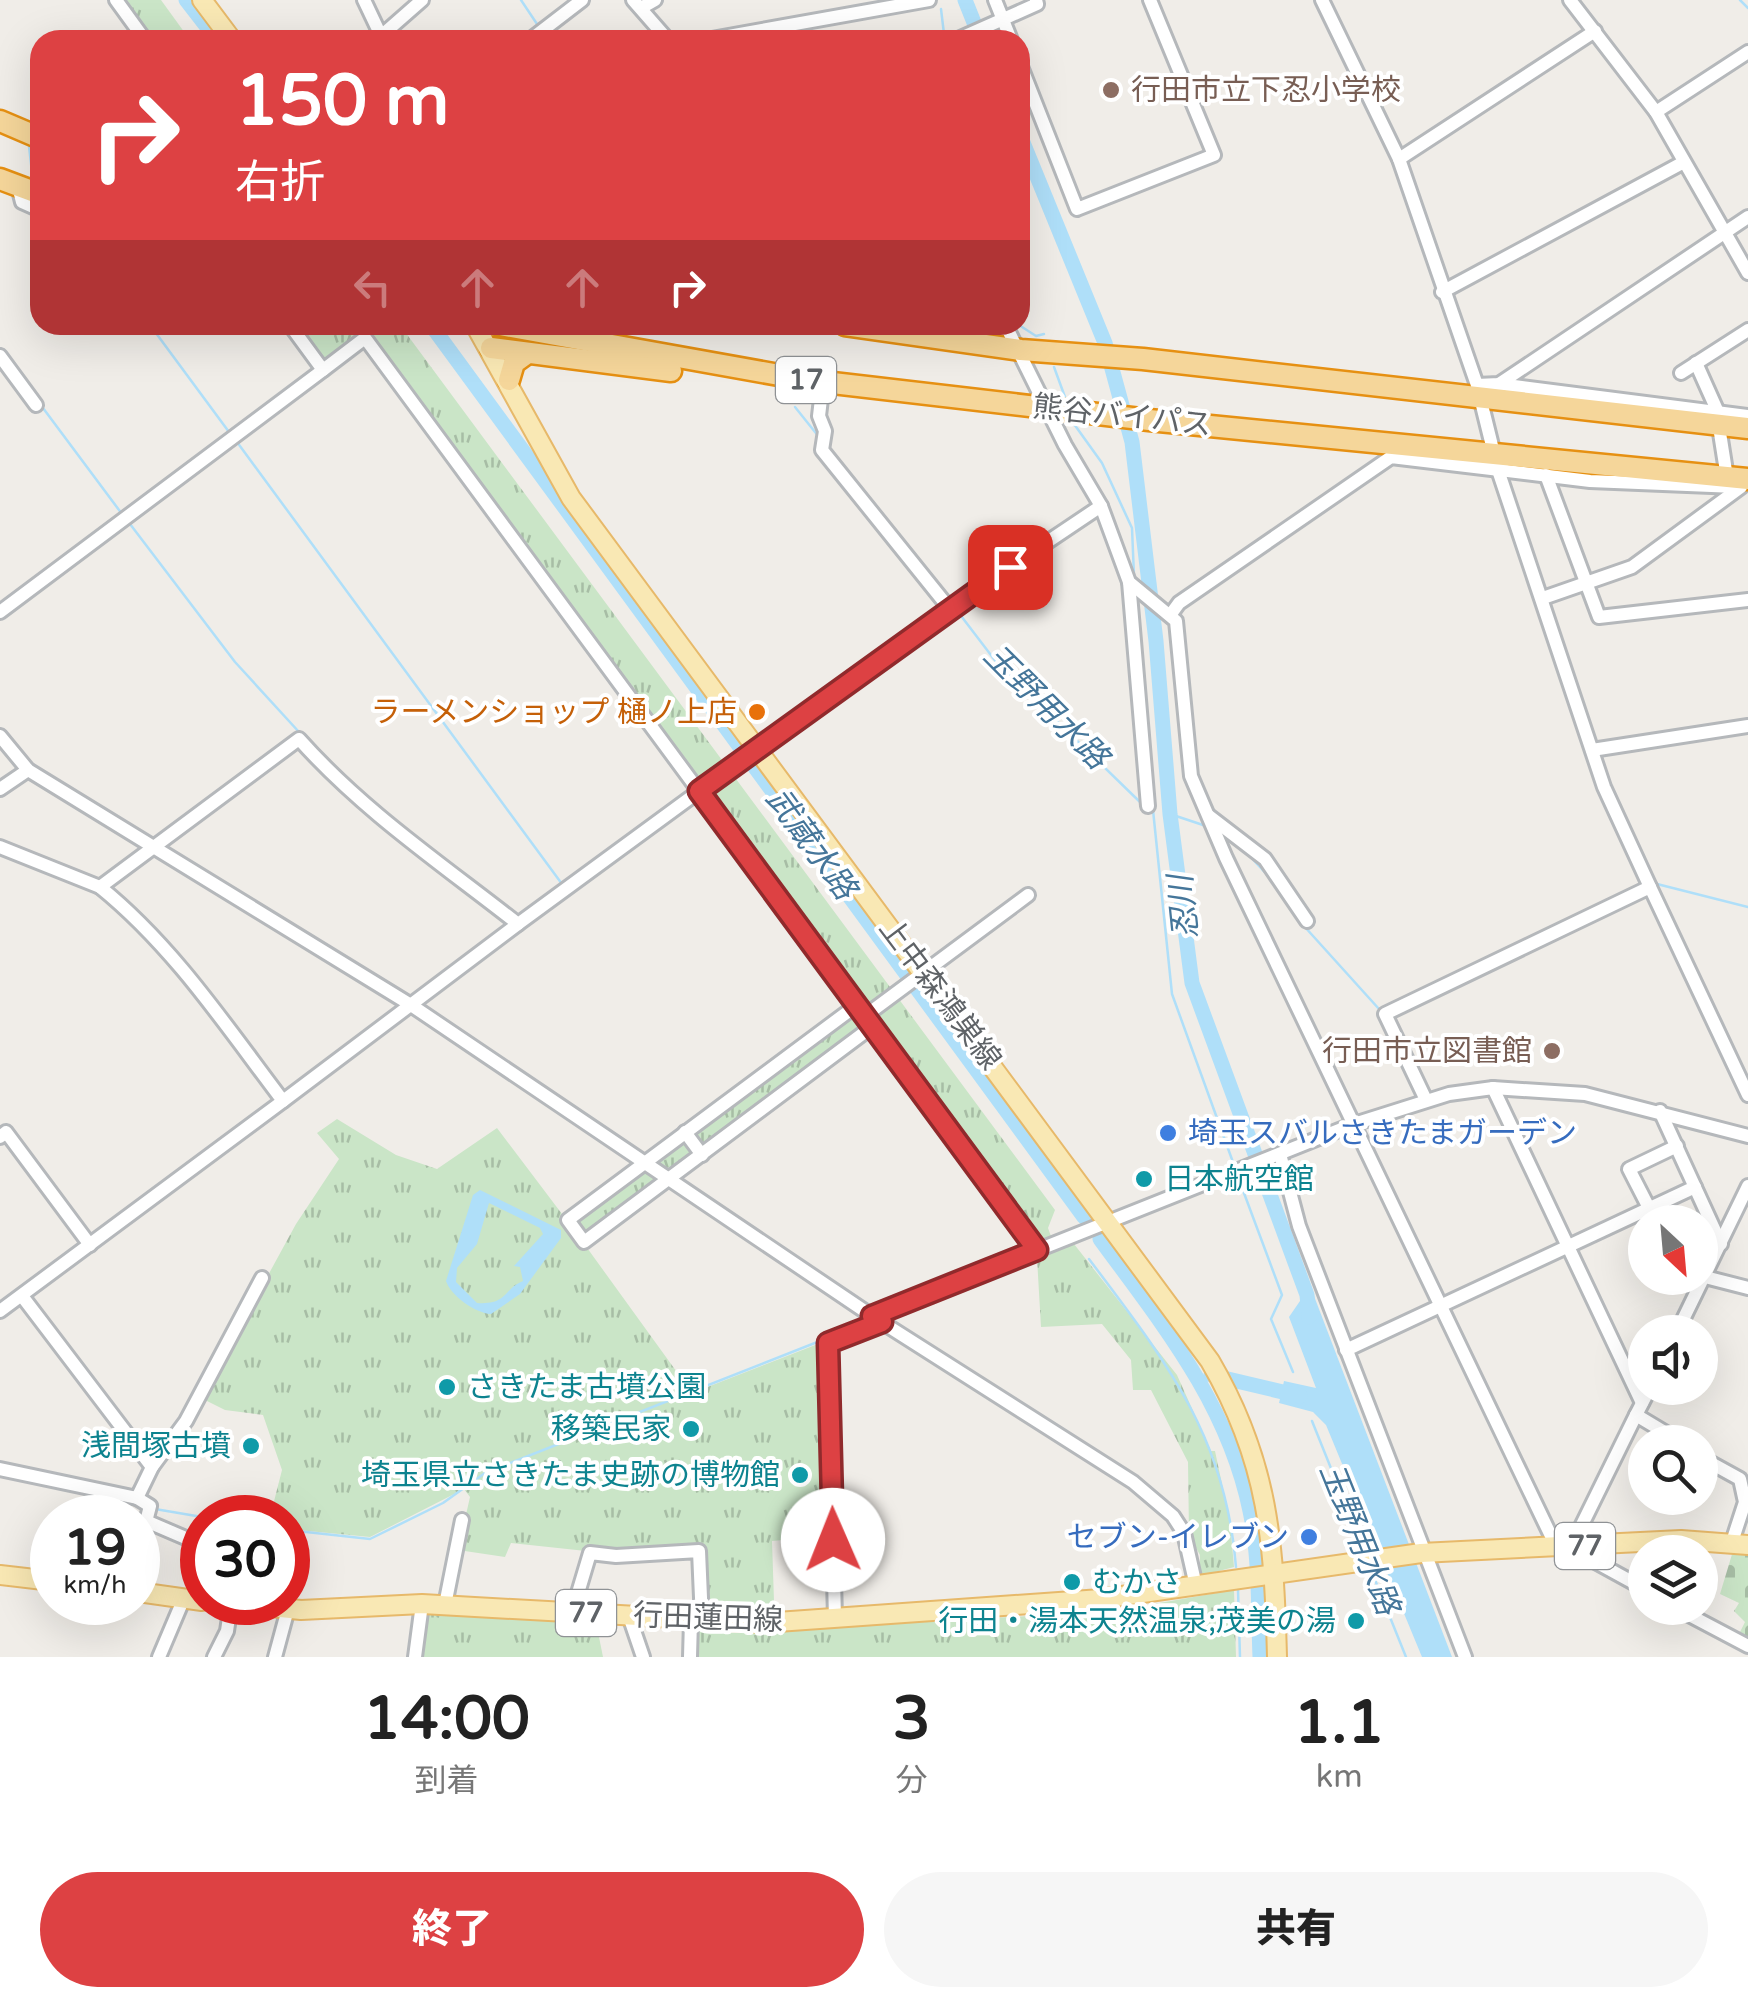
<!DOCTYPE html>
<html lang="ja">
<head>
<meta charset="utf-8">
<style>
	:root { --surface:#fff; --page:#f6f6f6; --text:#222; --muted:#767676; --accent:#dd4143 }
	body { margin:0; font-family:"Varela Round","Noto Sans JP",sans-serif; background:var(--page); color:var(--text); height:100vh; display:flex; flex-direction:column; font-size:38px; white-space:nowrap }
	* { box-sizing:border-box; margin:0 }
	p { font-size:32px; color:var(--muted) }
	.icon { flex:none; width:55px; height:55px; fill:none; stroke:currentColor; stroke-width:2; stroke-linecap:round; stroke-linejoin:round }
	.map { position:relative; height:1657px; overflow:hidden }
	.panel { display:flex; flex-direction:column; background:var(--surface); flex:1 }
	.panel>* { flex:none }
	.top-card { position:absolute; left:30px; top:30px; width:1000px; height:305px; border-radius:30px; box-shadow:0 10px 40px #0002; background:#dd4143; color:#fff; overflow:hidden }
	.needle { width:65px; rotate:154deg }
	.tools { position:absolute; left:1628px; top:1205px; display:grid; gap:20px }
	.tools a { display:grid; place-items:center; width:90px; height:90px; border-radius:50%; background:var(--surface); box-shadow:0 10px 40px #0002; font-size:50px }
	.speed { position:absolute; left:30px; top:1495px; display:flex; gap:20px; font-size:50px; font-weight:700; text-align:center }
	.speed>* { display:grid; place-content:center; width:130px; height:130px; border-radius:50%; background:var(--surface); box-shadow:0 10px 40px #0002; line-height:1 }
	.speed small { font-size:25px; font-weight:400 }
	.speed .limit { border:15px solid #d22; background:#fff; color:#111 }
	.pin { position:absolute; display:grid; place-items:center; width:85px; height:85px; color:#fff; margin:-42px; border-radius:20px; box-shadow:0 5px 15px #0006 }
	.me { position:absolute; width:110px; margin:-55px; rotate:359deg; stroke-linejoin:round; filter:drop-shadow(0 0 8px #0008) }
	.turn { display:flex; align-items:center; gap:35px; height:210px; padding:0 40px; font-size:45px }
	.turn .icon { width:130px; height:130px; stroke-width:2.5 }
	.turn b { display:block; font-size:70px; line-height:85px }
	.lanes { display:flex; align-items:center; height:95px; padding:0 40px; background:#0003; justify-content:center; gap:50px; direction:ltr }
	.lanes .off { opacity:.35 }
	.eta { display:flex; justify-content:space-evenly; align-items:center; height:170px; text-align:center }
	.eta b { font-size:60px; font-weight:800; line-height:70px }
	.cta { display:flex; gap:20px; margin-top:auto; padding:20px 40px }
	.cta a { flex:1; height:115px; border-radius:60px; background:var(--accent); color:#fff; font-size:40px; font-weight:800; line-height:115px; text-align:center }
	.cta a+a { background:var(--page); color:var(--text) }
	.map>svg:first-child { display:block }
	.cemetery { fill:url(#cemetery-stones) }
	.park { fill:url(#park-tufts) }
	.water { fill:#afdff9; fill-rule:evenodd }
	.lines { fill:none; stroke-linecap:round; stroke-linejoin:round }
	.stream { stroke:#afdff9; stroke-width:2.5 }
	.river { stroke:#afdff9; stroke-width:15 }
	.minor-casing { stroke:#b5b8bb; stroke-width:18 }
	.major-casing { stroke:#e7b96a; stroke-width:22 }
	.highway-casing { stroke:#e69012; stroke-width:25 }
	.minor { stroke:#fff; stroke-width:12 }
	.major { stroke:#f9e8b4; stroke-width:18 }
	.highway { stroke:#f5d69a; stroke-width:20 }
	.route-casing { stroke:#902a2c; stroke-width:25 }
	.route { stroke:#dd4143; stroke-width:18 }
	.education-dot { fill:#8d6e63; stroke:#fff; stroke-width:4 }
	.food-dot { fill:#e8710a; stroke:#fff; stroke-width:4 }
	.shop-dot { fill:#3f7fe0; stroke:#fff; stroke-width:4 }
	.culture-dot { fill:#0f9aa8; stroke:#fff; stroke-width:4 }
	.labels { text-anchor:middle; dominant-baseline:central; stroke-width:8; stroke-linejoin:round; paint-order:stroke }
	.shield { fill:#fff; stroke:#8f9295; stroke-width:2.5 }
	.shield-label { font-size:28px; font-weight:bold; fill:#5f6367 }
	.education-label { font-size:30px; fill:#785e54; stroke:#fff; text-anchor:start }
	.street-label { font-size:30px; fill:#5f6367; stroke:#fff }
	.food-label { font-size:30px; fill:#c56008; stroke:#fff; text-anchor:end }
	.shop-label { font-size:30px; fill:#366cbe; stroke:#fff; text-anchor:start }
	.culture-label { font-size:30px; fill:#0d838f; stroke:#fff; text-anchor:end }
	.water-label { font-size:32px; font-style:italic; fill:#45769a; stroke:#fff }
</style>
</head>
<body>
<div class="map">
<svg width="1748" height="1657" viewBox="0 0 1748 1657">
	<defs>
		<pattern id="cemetery-stones" width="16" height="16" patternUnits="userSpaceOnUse" patternTransform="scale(2.5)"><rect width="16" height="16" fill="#cae5c7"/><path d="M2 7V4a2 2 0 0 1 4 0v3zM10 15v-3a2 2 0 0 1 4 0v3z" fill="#a7bda5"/></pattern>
		<pattern id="park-tufts" width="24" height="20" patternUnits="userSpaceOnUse" patternTransform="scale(2.5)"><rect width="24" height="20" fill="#cae5c7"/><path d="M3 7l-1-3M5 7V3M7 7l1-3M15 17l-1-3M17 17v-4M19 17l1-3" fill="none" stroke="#a7bda5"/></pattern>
	</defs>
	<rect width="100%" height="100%" fill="#f0ede8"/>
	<polygon class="cemetery" points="1733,1551 1748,1553 1748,1639 1740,1632 1745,1622 1734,1611 1739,1603 1720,1594"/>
	<g class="park">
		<polygon points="119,0 161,0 190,40 149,40"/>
		<polygon points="293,325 400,325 1055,1210 1048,1228 1056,1250 1074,1244 1177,1375 1211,1451 1215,1451 1230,1522 1234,1567 1200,1576 1200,1555 1189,1535 1188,1462 1151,1390 1133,1390 1131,1360 1102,1324 1041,1327 1037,1258 1050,1253 1045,1242 1037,1244 878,1028 585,1245 692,1393 823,1342 830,1536 772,1541 775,1631 1113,1611 1234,1590 1236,1657 694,1657 695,1629 707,1629 703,1548 614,1554 511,1543 505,1557 458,1550 470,1497 464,1489 370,1537 288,1529 288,1518 270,1517 282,1470 263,1415 225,1410 201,1398 296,1224 339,1159 317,1133 337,1119 396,1155 437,1169 497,1128 565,1218 857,1001 367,336 323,365"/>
		<polygon points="426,1612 596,1622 603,1657 418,1657"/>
	</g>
	<g class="water">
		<path d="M480 1190 561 1230V1238L520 1294 491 1314C475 1313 451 1296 446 1281L473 1195ZM489 1203 540 1228 543 1234 514 1266 520 1267 523 1281C503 1289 508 1305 477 1303L456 1282 457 1268 477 1244Z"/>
		<polygon points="1314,1296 1452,1657 1422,1657 1326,1425 1313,1412 1279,1403 1284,1381 1316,1388 1289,1317 1300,1301"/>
	</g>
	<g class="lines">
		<g class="stream">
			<polyline points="521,0 539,27"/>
			<polyline points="1740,0 1748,8"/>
			<polyline points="941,9 944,34"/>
			<polyline points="0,110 26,121"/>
			<polyline points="29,146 33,181"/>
			<polyline points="150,325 229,432"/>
			<polyline points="1019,325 1036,336 1044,334"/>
			<polyline points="1054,367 1065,397"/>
			<polyline points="40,404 122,514"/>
			<polyline points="795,407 819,437"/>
			<polyline points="1074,424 1102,463 1132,528 1134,576"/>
			<polyline points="237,442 562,884"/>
			<polyline points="130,524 235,662 299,732"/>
			<polyline points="955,608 997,663 1140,802"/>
			<polyline points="1153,810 1172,994 1234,1165"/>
			<polyline points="1170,814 1206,826"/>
			<polyline points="1246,852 1271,879"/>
			<polyline points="1653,883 1748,907"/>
			<polyline points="1281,893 1299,920"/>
			<polyline points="1304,926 1379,1009 1383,1008"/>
			<polyline points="1431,985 1645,884"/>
			<polyline points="1238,1177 1282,1295 1271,1319 1293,1372"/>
			<path d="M1089 1259C1165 1360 1226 1436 1236 1567"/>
			<polyline points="1014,1267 1031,1260"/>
			<polyline points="895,1314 995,1274"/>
			<polyline points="1312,1421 1365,1553"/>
			<polyline points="155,1509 208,1518"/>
			<polyline points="288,1530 370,1539 443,1503 485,1473 825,1339"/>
			<polyline points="1371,1570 1406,1657"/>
			<polyline points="1238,1590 1240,1657"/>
		</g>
		<g class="river">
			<polyline points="186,0 217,40"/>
			<polyline points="965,0 981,40"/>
			<polyline points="1020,135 1105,343 1132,442 1156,641 1170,814 1192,983 1307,1295 1309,1317"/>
			<polyline points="431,325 1084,1217"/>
			<path d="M1100 1239C1163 1325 1228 1404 1250 1511 1260 1559 1258 1609 1260 1657"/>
			<polyline points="1211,1375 1300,1396"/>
		</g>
		<g class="minor-casing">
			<g id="minor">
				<polyline points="116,0 145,40"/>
				<polyline points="364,0 383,40"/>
				<polyline points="633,0 668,40"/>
				<polyline points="995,0 1011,40"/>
				<polyline points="1322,0 1399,159 1477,385 1498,470 1604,787 1650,887"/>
				<polyline points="1570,0 1656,112 1748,273"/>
				<polyline points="641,8 655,0"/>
				<polyline points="381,36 422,0"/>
				<polyline points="530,40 582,0"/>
				<polyline points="706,40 929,0"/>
				<polyline points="956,40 1037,4 1036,0"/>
				<polyline points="1020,64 1077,209 1214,155 1150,0"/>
				<polyline points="1656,112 1748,52"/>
				<polyline points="1399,159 1595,31"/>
				<polyline points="18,186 22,202 40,210"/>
				<polyline points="1442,292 1684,162"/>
				<polyline points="290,325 323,370 365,338 1037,1250"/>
				<polyline points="990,325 1008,330 1065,445 1101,506 1129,582 1176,621 1191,776 1226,858 1552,1538 1645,1589"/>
				<polyline points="0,356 36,405"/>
				<polyline points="1696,363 1717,410"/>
				<polyline points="1681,373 1748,330"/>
				<polyline points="823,382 819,416 825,431 822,450 949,608"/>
				<polyline points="1499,384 1748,416"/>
				<polyline points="1477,385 1499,384 1748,217"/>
				<polyline points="1720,433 1726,471"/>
				<polyline points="1546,475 1599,617 1748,600"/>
				<polyline points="1129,582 1148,806"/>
				<polyline points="1543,598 1632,567 1741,487"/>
				<polyline points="0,612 323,370"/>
				<polyline points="1171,614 1179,603 1391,457 1590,481 1736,487"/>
				<polyline points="0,736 28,770 411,1005 872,1316 1133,1482 1173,1516 1184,1533 1196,1586"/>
				<polyline points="1592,750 1748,726"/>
				<polyline points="0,789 28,770"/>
				<polyline points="1209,816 1265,859 1307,921"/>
				<polyline points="0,847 100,887"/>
				<polyline points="857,1005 568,1220 584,1242 873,1026"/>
				<polyline points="865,1016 1028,895"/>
				<polyline points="1493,1088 1642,1403"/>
				<polyline points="1426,1100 1385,1014 1650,887 1748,1095"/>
				<polyline points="283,1101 518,924"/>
				<polyline points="1660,1111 1721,1244"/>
				<polyline points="685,1132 702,1155"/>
				<polyline points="0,1137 6,1132 90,1245"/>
				<polyline points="1280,1154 1299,1226 1465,1657"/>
				<polyline points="1649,1208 1629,1169 1677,1146"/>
				<polyline points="1705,1277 1748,1288"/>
				<path d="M0 1311 283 1101C226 1026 174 947 100 887L299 739C363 811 443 865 518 924L949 608 1101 506"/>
				<polyline points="872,1316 1354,1124 1449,1094 1493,1088 1585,1094 1748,1136"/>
				<polyline points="1677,1332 1748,1186"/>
				<polyline points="1346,1350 1695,1187"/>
				<polyline points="1650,1388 1636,1415 1681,1442"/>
				<polyline points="1700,1457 1740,1479 1745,1502 1732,1542"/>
				<polyline points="152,1467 186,1421 262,1278"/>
				<polyline points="0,1469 137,1498 152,1467 22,1296"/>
				<polyline points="137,1498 150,1506 138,1553"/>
				<polyline points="146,1521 202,1545"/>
				<polyline points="1571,1547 1636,1415"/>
				<polyline points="445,1605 462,1520"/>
				<polyline points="1676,1608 1748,1646"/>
				<polyline points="572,1613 590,1553 616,1556 699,1551 702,1621"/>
				<polyline points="629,1616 643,1657"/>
				<polyline points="835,1618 828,1343 882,1322"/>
				<polyline points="159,1657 184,1598"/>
				<polyline points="214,1657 227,1631 231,1604"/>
				<polyline points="275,1657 288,1609"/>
				<polyline points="415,1657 422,1604"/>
				<polyline points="690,1657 691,1620"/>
			</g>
		</g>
		<g class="major-casing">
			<g id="major">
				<polyline points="202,0 232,40"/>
				<path d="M475 325 571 498 1210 1361C1269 1462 1274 1543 1277 1657"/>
				<polyline points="0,1575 52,1581"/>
				<polyline points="138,1592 202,1601"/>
				<polyline points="218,1602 301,1610 422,1604 763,1623 1101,1599 1421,1553 1681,1540 1748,1545"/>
			</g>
		</g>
		<g class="highway-casing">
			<g id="highway">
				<polyline points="0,121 40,138"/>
				<polyline points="0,179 40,194"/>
				<polyline points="500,325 807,380 1149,420 1748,479"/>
				<polyline points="845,325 1021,350 1143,359 1748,428"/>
				<polyline points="491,348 671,371"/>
				<polyline points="509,380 514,363 525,355"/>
			</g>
		</g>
		<use href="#minor" class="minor"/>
		<use href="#major" class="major"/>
		<use href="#highway" class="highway"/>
	</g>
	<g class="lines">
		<g class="route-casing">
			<polyline id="route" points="833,1540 828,1343 882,1322 872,1316 1037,1250 699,791 1010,567"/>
		</g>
		<use href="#route" class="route"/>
	</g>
	<g class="education-dot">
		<circle cx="1111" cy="90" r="10"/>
		<circle cx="1552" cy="1051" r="10"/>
	</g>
	<circle class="food-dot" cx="757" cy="712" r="10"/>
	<g class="shop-dot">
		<circle cx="1168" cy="1133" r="10"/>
		<circle cx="1309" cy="1537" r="10"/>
	</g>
	<g class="culture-dot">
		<circle cx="1144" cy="1179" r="10"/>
		<circle cx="447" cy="1387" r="10"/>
		<circle cx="691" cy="1429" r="10"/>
		<circle cx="251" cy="1446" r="10"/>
		<circle cx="800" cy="1475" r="10"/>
		<circle cx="1072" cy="1582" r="10"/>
		<circle cx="1356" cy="1621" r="10"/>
	</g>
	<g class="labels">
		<g class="shield">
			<rect x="776" y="357" width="60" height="46" rx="8"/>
			<rect x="1555" y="1523" width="60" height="46" rx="8"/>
			<rect x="556" y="1590" width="60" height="46" rx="8"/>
		</g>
		<g class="shield-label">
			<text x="806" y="380">17</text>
			<text x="1585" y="1546">77</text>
			<text x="586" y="1613">77</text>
		</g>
		<g class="education-label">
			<text x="1131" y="90">行田市立下忍小学校</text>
			<text x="1532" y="1051" text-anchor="end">行田市立図書館</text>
		</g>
		<g class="street-label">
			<text transform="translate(1122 416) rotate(6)">熊谷バイパス</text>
			<text transform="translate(940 994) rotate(53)">上中森鴻巣線</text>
			<text transform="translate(708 1618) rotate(2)">行田蓮田線</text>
		</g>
		<g class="food-label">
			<text x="737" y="712">ラーメンショップ 樋ノ上店</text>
		</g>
		<g class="shop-label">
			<text x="1188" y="1133">埼玉スバルさきたまガーデン</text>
			<text x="1289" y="1537" text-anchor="end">セブン-イレブン</text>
		</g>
		<g class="culture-label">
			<text x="1164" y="1179" text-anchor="start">日本航空館</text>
			<text x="467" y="1387" text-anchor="start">さきたま古墳公園</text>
			<text x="671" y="1429">移築民家</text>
			<text x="231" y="1446">浅間塚古墳</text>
			<text x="780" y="1475">埼玉県立さきたま史跡の博物館</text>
			<text x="1092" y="1582" text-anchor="start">むかさ</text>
			<text x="1336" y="1621">行田・湯本天然温泉;茂美の湯</text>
		</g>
		<g class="water-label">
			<text transform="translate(1046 707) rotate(45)">玉野用水路</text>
			<text transform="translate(811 844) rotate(54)">武蔵水路</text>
			<text transform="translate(1184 907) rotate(-96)">忍川</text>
			<text transform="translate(1359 1539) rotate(68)">玉野用水路</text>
		</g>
	</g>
</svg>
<div class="tools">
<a><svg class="needle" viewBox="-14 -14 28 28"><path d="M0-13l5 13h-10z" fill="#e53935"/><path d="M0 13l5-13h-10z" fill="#767676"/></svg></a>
<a><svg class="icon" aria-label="sound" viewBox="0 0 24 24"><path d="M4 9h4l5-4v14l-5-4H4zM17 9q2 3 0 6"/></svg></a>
<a><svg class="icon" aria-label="search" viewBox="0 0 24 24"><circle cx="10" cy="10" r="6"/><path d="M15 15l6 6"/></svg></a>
<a><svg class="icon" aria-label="layers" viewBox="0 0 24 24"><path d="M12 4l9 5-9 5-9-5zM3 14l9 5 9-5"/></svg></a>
</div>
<div class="speed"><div>19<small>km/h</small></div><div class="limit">30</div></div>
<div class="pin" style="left:1010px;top:567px;background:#d93025"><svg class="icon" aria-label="arrive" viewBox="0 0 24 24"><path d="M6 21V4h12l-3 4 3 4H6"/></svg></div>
<svg class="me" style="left:833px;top:1540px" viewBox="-20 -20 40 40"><circle r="19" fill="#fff"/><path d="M0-13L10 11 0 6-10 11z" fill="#dd4143"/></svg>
<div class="top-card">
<div class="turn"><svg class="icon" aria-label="right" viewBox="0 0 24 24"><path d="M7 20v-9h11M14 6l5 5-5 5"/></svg><div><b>150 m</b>右折</div></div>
<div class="lanes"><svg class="icon off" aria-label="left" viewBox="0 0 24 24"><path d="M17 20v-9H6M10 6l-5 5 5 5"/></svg><svg class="icon off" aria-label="ahead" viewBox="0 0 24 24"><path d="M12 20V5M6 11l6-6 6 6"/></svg><svg class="icon off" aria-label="ahead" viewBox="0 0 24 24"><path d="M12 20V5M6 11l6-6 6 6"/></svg><svg class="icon" aria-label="right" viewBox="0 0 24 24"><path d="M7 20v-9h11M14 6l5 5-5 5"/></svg></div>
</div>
</div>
<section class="panel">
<div class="eta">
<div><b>14:00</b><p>到着</p></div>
<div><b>3</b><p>分</p></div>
<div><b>1.1</b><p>km</p></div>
</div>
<div class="cta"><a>終了</a><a>共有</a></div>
</section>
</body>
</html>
